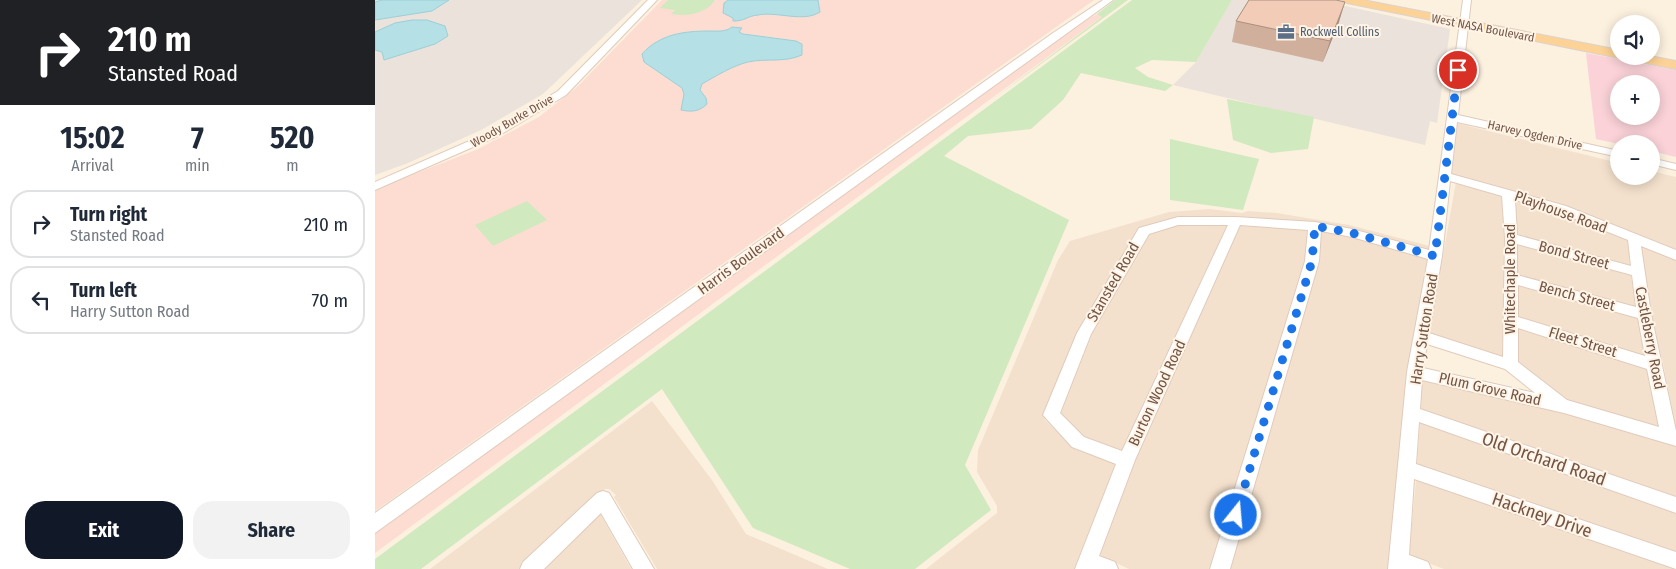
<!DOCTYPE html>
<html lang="en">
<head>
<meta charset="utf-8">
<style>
	:root { --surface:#fff; --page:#f2f2f3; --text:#1f2937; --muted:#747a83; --line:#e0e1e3; --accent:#111827 }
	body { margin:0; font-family:"Fira Sans Condensed",sans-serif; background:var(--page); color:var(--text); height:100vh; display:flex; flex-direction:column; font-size:19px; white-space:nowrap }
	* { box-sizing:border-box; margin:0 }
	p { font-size:16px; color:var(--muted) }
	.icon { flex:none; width:28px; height:28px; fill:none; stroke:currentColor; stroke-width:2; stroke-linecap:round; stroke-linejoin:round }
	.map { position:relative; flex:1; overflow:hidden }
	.drawer { display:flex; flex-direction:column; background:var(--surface); width:375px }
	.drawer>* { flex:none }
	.banner { background:#202124; color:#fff; overflow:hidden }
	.tools { position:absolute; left:1235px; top:15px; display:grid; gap:10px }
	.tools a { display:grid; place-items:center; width:50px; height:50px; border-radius:50%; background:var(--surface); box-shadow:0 2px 12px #0003; font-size:25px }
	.pin { position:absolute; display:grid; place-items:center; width:42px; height:42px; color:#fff; margin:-21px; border:2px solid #fff; border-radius:50%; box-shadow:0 1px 5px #0007 }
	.me { position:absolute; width:55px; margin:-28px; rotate:17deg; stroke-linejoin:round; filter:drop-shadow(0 0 4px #0008) }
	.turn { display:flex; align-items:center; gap:18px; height:105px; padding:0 25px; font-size:22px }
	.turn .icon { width:65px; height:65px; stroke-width:2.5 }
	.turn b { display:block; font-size:35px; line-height:42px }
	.eta { display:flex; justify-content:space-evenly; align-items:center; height:85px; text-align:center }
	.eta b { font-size:30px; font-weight:700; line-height:35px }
	.button { display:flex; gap:10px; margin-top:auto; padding:10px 25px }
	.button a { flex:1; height:58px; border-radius:20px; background:var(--accent); color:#fff; font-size:20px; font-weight:700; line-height:58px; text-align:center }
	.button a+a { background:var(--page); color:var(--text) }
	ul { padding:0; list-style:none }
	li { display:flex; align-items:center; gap:15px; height:68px; margin:0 10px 8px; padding:0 15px; border:2px solid var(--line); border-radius:20px }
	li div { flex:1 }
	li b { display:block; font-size:19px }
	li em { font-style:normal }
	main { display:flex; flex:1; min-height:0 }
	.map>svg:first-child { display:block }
	.residential { fill:#f4e1cd }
	.commercial { fill:#fdddd2 }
	.industrial { fill:#eae2db }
	.medical { fill:#fad2d8; fill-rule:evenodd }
	.green { fill:#d1e9be }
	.water { fill:#b4e0e6; stroke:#9ad0d7 }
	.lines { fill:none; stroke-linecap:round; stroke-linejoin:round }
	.minor-casing { stroke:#e0cbbb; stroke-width:2 }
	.major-casing { stroke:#dbd3cf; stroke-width:2 }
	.minor { fill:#fff; fill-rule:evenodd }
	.major { fill:#fdd296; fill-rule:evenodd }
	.wall { fill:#d0af9d }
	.shaded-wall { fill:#a98f7f }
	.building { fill:#f2ccb6; stroke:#a98f7f }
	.route { stroke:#1a73e8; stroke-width:9; stroke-dasharray:0 16.2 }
	.labels { text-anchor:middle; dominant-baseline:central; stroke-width:4; stroke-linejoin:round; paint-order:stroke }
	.far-street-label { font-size:12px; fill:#735547; stroke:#fff4e5 }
	.far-service-label { font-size:12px; fill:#4e5e75; stroke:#fff4e5; text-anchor:start }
	.street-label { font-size:15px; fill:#735547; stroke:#fff4e5 }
	.near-street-label { font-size:18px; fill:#735547; stroke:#fff4e5 }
</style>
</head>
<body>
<main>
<section class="drawer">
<div class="banner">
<div class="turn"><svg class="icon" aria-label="right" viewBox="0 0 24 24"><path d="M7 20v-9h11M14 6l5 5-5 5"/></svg><div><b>210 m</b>Stansted Road</div></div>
</div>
<div class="eta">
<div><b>15:02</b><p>Arrival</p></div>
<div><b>7</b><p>min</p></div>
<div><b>520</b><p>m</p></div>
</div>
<ul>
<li><svg class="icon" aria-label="right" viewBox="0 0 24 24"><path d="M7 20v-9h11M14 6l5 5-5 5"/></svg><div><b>Turn right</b><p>Stansted Road</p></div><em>210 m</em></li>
<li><svg class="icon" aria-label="left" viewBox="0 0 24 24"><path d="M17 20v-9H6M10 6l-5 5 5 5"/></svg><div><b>Turn left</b><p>Harry Sutton Road</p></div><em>70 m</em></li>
</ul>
<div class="button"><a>Exit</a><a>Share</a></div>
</section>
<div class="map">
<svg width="1301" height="569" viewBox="0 0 1301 569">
	<rect width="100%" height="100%" fill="#fcf0df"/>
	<g class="residential">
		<polygon points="1081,123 1244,163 1244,176 1276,176 1276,171 1301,177 1301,251 1187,206 1075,174"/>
		<polygon points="1081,182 1127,195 1130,236 1127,358 1054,333"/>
		<polygon points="1139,198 1185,212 1253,241 1255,266 1142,236"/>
		<polygon points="835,209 867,213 873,211 902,213 974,225 1055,246 1054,250 979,229 934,222 857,216 802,217 766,227 703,331 669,414 670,420 697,446 741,464 701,564 701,569 551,569 622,513 622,506 602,472 603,450 683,260 695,241 794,212"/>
		<polygon points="804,225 852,225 747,450 708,436 685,414 715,334 773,233"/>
		<polygon points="865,225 933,230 931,260 836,569 754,569 724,555 761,456"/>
		<polygon points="946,231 976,236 1053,258 1033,365 1014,569 854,569 944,262"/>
		<polygon points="1142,243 1256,275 1261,308 1142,275"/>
		<polygon points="1266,246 1301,259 1301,429 1288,363 1276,316"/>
		<polygon points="1142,284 1262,317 1271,357 1142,317"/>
		<polygon points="1142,327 1273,368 1285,428 1192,401 1142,364"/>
		<polygon points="1047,379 1187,412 1192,415 1194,414 1301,445 1301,498 1046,409"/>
		<polygon points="277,401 337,480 371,534 453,569 282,569 239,497 241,495 234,489 230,489 146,569 55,569"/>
		<polygon points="1045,422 1301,512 1301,554 1042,465"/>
		<polygon points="1041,479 1301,569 1069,569 1034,556"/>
		<polygon points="224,512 256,569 165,569"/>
	</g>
	<g class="commercial">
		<polygon points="287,0 719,0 0,511 0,189 101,150 164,117 202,87"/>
		<polygon points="722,14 728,16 0,553 0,532 683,36"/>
	</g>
	<g class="industrial">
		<polygon points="0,0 267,0 168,94 106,130 33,163 0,175"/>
		<polygon points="857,0 943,0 1075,29 1062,123 1055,121 1050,145 798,85 821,62"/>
	</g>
	<path class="medical" d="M1211 53 1301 70V157L1276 151V144H1244L1221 139ZM1244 84H1276V116H1244Z"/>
	<g class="green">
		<path d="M293 0H340C331 14 311 17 296 14L300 10 285 8Z"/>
		<polygon points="740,0 753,0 610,105 727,17 722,14"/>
		<polygon points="757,0 857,0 821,62 777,60 760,68 773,77 798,85 790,91 706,73 688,100 656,129 593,136 569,156 694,220 590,465 616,510 540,569 475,569 378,528 287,389 46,569 0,569 0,559"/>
		<polygon points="852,99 939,117 933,149 896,153 858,140"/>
		<polygon points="795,139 884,159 868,210 795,200"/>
		<polygon points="152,201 172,220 118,246 100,225"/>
	</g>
	<g class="water">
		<polygon points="7,0 74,0 57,11 0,20 0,2"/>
		<path d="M353 0H443L445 12C428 23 402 11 383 15 372 16 371 21 358 21V18L348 13 349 3Z"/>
		<polygon points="37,20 52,20 70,26 73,36 60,44 9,60 7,52 0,50 0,32 20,23"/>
		<path d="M357 27 367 28 364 32 368 34 421 41 427 44V55C409 63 391 58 373 62 357 66 341 76 327 84L325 90 331 98 332 104C324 112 316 112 306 110L309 94 307 88 269 62 267 54C285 34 309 31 335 31 343 31 351 32 357 27Z"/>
	</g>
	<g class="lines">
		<g class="minor-casing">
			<g id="minor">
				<polygon points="273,0 282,0 191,95 123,136 0,190 0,182 115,132 183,91"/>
				<polygon points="728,0 738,0 0,533 0,513 678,33"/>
				<path d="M1088 0H1096L1083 115 1244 151V157L1082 122 1076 174 1191 206 1301 250V260L1266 246 1276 314 1301 431V446L1189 413 1047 380 1045 409 1301 497V513L1044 422 1041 464 1301 552V569L1039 479 1034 555 1053 562 1056 569H1013L1032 372 1053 259 977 237 946 231 944 261 855 569H835L930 261 933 230 865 225 760 460 724 556 740 562 743 569H700L741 464 697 447 668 415 702 333 764 228 803 217H861L940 222 977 229 1054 250ZM1075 181 1127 196 1130 238 1128 357 1054 333 1067 256ZM1140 200 1183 212 1253 240 1256 266 1142 235ZM803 225H853L747 451 709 437 685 413 716 334 774 234ZM1142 244 1257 275 1261 307 1142 275ZM1143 285 1263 318 1270 356 1143 317ZM1143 328 1272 369 1284 427 1192 400 1143 362ZM1052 344 1130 369 1160 393 1048 368Z"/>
				<polygon points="1276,158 1301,164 1301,170 1276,164"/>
				<polygon points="228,491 234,493 279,569 258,569 226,513 169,569 145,569 148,562 222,493"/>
			</g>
		</g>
		<g class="major-casing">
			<g id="major">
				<polygon points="967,0 988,0 1244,50 1244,56 1248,56 1244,58 972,3"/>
				<polygon points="1249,56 1275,56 1301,61 1301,69 1255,60"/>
			</g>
		</g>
		<use href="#minor" class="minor"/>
		<use href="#major" class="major"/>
	</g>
	<polygon class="wall" points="861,21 964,22 948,62 857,42"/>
	<polygon class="shaded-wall" points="970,2 964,22 948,62 955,41"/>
	<polygon class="building" points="874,0 961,0 970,2 955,41 861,21"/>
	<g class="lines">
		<polyline class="route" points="861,515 937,261 940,226 977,233 1060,256 1083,70"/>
	</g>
	<defs>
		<g id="office-bare" transform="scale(1.35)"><path d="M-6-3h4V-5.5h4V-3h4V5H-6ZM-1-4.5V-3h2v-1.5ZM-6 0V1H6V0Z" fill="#5c6f8a" stroke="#fff4e5" stroke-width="2.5" paint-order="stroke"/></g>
	</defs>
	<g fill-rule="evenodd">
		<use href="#office-bare" x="911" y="32"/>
	</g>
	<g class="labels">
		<g class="far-street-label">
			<text transform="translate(1108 28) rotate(11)">West NASA Boulevard</text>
			<text transform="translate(137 121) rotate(-30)">Woody Burke Drive</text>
			<text transform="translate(1160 135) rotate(13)">Harvey Ogden Drive</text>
		</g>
		<g class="far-service-label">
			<text x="925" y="32">Rockwell Collins</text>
		</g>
		<g class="street-label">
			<text transform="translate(1186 212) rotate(20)">Playhouse Road</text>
			<text transform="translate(1199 255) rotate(15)">Bond Street</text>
			<text transform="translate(366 261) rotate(-36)">Harris Boulevard</text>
			<text transform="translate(1135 279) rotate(-90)">Whitechaple Road</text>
			<text transform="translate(738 282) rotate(-60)">Stansted Road</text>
			<text transform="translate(1202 296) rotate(15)">Bench Street</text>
			<text transform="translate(1049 329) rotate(-81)">Harry Sutton Road</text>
			<text transform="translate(1275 338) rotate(79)">Castleberry Road</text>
			<text transform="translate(1208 342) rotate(17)">Fleet Street</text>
			<text transform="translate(1115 389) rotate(13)">Plum Grove Road</text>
			<text transform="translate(782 393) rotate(-65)">Burton Wood Road</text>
		</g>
		<g class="near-street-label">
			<text transform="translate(1169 459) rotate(19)">Old Orchard Road</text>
			<text transform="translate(1167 515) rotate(19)">Hackney Drive</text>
		</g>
	</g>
</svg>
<div class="tools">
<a><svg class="icon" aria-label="sound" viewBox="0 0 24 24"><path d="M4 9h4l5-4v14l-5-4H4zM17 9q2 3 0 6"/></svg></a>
<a>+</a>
<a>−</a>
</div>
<div class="pin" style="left:1083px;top:70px;background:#d93025"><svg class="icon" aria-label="arrive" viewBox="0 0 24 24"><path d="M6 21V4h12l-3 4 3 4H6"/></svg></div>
<svg class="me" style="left:861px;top:515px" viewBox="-20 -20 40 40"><circle r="17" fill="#1a73e8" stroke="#fff" stroke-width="3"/><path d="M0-11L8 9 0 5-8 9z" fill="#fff"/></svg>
</div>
</main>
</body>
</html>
